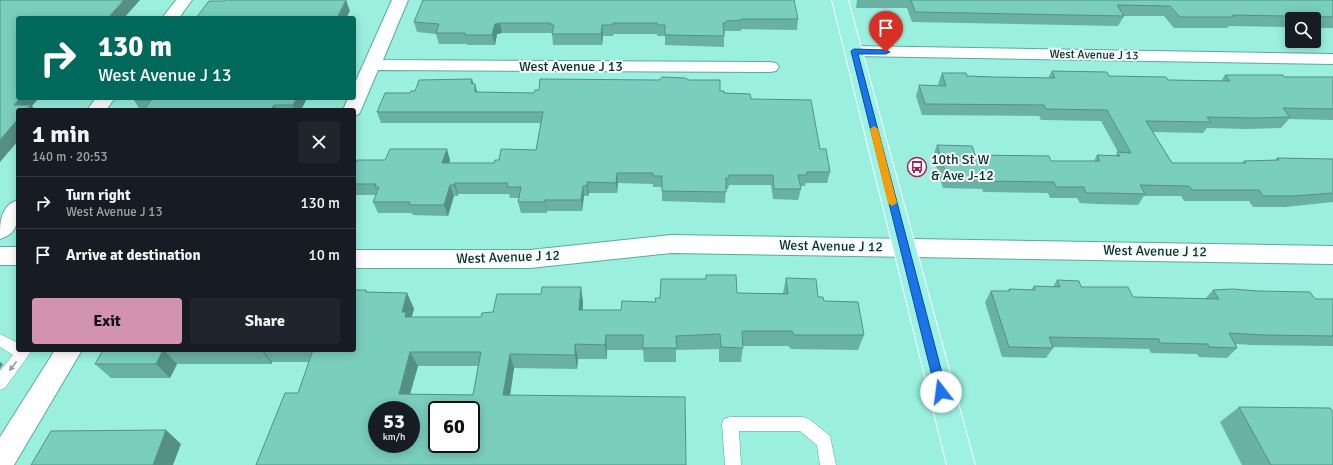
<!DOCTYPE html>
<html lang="en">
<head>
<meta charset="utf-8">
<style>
	:root { --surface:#171b24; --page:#20242c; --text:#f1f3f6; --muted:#9ea1a6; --line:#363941; --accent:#d293b1 }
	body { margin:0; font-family:Signika,sans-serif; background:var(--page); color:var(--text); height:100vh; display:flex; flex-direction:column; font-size:15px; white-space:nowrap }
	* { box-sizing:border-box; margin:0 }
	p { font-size:13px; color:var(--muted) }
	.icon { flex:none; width:22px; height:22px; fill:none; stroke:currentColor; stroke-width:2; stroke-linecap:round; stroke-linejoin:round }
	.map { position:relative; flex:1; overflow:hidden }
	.details { position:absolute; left:16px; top:108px; width:340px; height:244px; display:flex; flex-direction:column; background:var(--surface); border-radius:4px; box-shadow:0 2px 10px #0003 }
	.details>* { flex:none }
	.hud { position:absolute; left:16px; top:16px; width:340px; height:84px; border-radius:4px; box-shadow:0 2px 10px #0003; background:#00695c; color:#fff; overflow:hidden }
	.tools { position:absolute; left:1285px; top:12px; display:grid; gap:8px }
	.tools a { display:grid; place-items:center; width:36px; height:36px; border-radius:4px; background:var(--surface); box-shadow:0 2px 10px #0003; font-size:20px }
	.speed { position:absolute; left:368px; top:401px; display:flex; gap:8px; font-size:20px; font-weight:700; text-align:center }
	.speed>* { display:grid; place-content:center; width:52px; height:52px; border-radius:50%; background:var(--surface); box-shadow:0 2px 10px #0003; line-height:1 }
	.speed small { font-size:10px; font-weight:400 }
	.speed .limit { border:2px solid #111; border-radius:6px; background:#fff; color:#111 }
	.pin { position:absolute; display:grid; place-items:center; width:34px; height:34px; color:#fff; margin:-41px -17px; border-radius:50% 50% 50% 0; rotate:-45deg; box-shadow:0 0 4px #0007 }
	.pin .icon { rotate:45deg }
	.me { position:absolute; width:44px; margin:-22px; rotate:345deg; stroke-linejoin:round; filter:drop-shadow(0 0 3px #0008) }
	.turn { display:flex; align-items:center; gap:14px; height:84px; padding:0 16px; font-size:18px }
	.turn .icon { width:52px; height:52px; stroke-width:2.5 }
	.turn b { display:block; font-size:28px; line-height:34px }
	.round { display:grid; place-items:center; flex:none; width:42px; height:42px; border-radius:4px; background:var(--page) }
	.overview { display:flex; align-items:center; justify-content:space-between; height:68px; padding:0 16px }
	h1 { font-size:24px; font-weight:700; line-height:30px }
	.action { display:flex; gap:8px; margin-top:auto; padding:8px 16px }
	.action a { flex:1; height:46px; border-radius:4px; background:var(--accent); color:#111; font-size:16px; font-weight:700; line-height:46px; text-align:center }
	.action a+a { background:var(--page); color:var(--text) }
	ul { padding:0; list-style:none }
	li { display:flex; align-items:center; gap:12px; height:52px; padding:0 16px; border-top:1px solid var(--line) }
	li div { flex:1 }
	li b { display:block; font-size:15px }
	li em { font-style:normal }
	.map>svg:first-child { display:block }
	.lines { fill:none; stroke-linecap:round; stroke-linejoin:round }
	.service-casing { stroke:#57ac9c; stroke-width:1 }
	.minor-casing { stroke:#57ac9c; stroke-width:2 }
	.primary-casing { stroke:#fff; stroke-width:2 }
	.service { fill:#fff; fill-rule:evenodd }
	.minor { fill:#fff; fill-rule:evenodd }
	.primary { fill:#9df2e4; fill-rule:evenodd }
	.wall { fill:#68b1a3; fill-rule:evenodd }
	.shaded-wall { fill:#559085 }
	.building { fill:#79cebe; stroke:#559085; fill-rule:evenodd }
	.oneway { fill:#91a19f }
	.route { fill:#1a73e8; stroke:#114b97 }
	.slow { fill:#f59e0b }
	.labels { text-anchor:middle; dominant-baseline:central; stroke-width:4; stroke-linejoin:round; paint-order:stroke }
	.far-street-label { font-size:12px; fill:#0a2f29; stroke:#f7fffd }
	.street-label { font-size:14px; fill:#0a2f29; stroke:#f7fffd }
	.poi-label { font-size:14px; fill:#0a2f29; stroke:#f7fffd; text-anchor:start }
</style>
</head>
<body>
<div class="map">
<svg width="1333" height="465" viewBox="0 0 1333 465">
	<rect width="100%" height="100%" fill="#9aefde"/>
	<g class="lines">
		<g class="service-casing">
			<g id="service">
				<polygon points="0,334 18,343 18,350 29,350 30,353 5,388 0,390 0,371 13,355 0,347"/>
				<polygon points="730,417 803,417 809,419 830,436 836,465 820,465 817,445 800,431 739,431 741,465 725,465 722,424 724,419"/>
			</g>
		</g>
		<g class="minor-casing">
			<g id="minor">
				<polygon points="176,0 192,0 179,18 162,18"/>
				<polygon points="392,0 408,0 383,60 770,62 776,63 779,67 776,71 770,72 378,70 361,110 359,114 354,116 354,110 343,110 348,98 354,98 354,85"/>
				<polygon points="854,46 1333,54 1333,64 854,56 848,55 845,51 848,47"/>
				<polygon points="96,98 115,98 106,110 87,110"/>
				<path d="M18 200C18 218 20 233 0 239 0 222 0 206 18 200Z"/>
				<polygon points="671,235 1333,246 1333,264 671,253 530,268 354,268 354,250 530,250"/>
				<rect x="0" y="247" width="18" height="18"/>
				<polygon points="55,350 82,350 14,465 0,465 0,437"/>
			</g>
		</g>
		<g class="primary-casing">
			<polygon id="primary" points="832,0 848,0 975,465 947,465"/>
		</g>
		<use href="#service" class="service"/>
		<use href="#minor" class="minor"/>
		<use href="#primary" class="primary"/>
	</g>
	<g class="wall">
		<polygon points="423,0 798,19 797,30 741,29 741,31 725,31 725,34 724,34 724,47 665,45 665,36 657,36 657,34 614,34 613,36 603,36 602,45 553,45 552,33 502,33 497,34 495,45 467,45 467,44 439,44 436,34 417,32 414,22"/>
		<polygon points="857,0 1333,0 1333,28 1314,28 1314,19 1292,19 1292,27 1229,26 1227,28 1174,28 1164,16 1124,16 1118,26 912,22 907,8 856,8"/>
		<polygon points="1052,71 1109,76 1168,80 1221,81 1225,75 1284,77 1333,77 1333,120 1289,119 1281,128 1248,129 1207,128 1203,133 1153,132 1172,163 1242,163 1244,161 1275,160 1277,158 1333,159 1333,202 1285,207 1253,207 1249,201 1184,201 1181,196 1144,196 1138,205 1098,204 1080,203 1077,198 1050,198 1048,193 983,192 982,189 943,188 933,156 937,145 975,155 1051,161 1094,161 1097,155 1115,156 1118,152 1101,121 1041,120 1039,116 922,115 916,96 919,85 939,86 938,84 942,73 967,76 993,77 1048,78"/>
		<polygon points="659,80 689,80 720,91 724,93 751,99 820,149 830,172 827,183 806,183 805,186 800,186 801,189 798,200 773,199 771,185 729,185 728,189 726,189 725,203 662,201 662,187 653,187 653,184 618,183 617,193 589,193 588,196 584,196 582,211 547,211 547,213 521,213 518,202 519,198 510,198 509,194 458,194 458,196 454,196 448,216 413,215 412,213 378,213 373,202 376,195 354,195 354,168 385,160 450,160 449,163 494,163 499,160 536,150 541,123 381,123 377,112 415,91 473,83 477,92 534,93 539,90"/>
		<polygon points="135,98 307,98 301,110 140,110 134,100"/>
		<path d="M706 275 737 293H783L786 278 818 297 824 301 864 335 858 350 791 349 788 346H743L741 362H719V349L676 350V362H644L643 350H607V359H578L577 369 514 368 510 395 298 393 309 362H272V364H177L170 378H111L95 364 103 350H354L366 290 367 292 407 293 414 309 412 317H481L493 312 583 302V310H621L656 302 660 298 706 279ZM418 366H478L473 395 410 394Z"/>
		<polygon points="1057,280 1081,287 1133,297 1205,299 1213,290 1315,299 1333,299 1333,346 1252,345 1236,344 1237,348 1227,358 1199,357 1197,354 1151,353 1149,349 1053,347 1053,348 1046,358 1002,357 985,302 991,291 1008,291 1009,289 1031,290 1034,286 1053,287"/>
		<polygon points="1239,407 1333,465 1242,465 1220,422"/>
	</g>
	<g class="shaded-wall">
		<polygon points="124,0 140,0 124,18 108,18"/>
		<polygon points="346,0 350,11 346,18 337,18"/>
		<polygon points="500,23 502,33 497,34 495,45 492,35 495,24"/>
		<polygon points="602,25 603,36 602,45 601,34"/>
		<polygon points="472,79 475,89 475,84 478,95 474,93 471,83"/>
		<polygon points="20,98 39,98 32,106 35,110 18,110 14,105"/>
		<polygon points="297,98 307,98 301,110 295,110 293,105"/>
		<polygon points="274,105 276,110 271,110"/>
		<polygon points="18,119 18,141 0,162 0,139"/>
		<polygon points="447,149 450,160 446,174 442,163"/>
		<polygon points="617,173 618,183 617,193 616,183"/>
		<polygon points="587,182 589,193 588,196 587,186"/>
		<polygon points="455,183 458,194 458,196 454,185"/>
		<polygon points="450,185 454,196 448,216 444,205"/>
		<polygon points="583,186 584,196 582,211 581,200"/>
		<polygon points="545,200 547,211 547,213 545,202"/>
		<polygon points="581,287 583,302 581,325 579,310"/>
		<polygon points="407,293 414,309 410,321 413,327 402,312"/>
		<polygon points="606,335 607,350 607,359 605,345"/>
		<polygon points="575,344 578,359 577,369 575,355"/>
		<polygon points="163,350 164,350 177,364 170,378 156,364"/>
		<polygon points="261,350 263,350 272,362 272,364"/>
		<polygon points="410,352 418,366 406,408 399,394"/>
		<polygon points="510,354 514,368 508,409 503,395"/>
		<polygon points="0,362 3,364 0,369"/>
		<polygon points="166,430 181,444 173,465 153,465"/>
	</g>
	<g class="building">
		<polygon points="0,0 124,0 108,18 18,18 18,98 20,98 14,105 31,105 26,110 18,110 18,119 0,140"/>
		<polygon points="225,0 346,0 337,18 196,18 209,1 224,1"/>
		<polygon points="423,0 794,0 798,19 742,19 742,20 726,21 726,23 723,23 724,36 665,35 665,25 657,25 657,23 613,23 613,25 602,25 601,34 552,34 554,25 550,25 551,23 500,23 495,24 492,35 465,35 465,33 436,33 439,24 414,22"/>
		<polygon points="911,0 1333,0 1333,17 1232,15 1234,17 1180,17 1170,6 1117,5 1124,16 915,12"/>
		<polygon points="1052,71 1107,72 1109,76 1166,77 1168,80 1230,81 1225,75 1283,75 1284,77 1333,77 1333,109 1283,108 1290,117 1256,118 1207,117 1211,122 1146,121 1172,163 1246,163 1244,161 1279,160 1277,158 1333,159 1333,193 1295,196 1263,196 1259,190 1192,190 1189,186 1140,185 1145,194 1105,193 1086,193 1084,187 1056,187 1054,182 988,181 987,178 947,177 937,145 972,146 975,155 1049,156 1051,161 1100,161 1097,155 1120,156 1117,152 1131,153 1107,110 1046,109 1044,105 925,104 919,85 946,86 942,73 966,73 967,76 993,77 1055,78"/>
		<polygon points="662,77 685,78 689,80 720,80 720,91 724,91 724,93 750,94 751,99 811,100 820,149 826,149 830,172 807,172 807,175 798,175 801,189 774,189 773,175 729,175 729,178 726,178 726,192 662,191 662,176 653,176 653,173 617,173 616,183 587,182 587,186 583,186 581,200 545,200 545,202 518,202 521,187 507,187 508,183 455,183 454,185 450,185 444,205 409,205 410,202 373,202 379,187 375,187 376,184 354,184 354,168 357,160 385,160 390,149 447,149 442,163 494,163 495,160 499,160 501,149 536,150 543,112 377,112 385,93 410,93 411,91 415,91 419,80 472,79 471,83 475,84 475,92 534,93 535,90 539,90 540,79 659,80"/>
		<polygon points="135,98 297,98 293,105 274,105 271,110 146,110 147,108 145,108 151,100 134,100"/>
		<path d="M706 275H736L737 293 788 294 786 278 816 279 818 297H823L824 301 858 302 864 335H794L792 331H742L743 348 721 347 720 334 676 336 677 348H643V335H606L605 345 575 344V355L510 354 503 395 685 397 686 465H256L285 393H298L313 350H354V290H366V292L407 293 402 312H406L405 317H481L482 313 493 312 497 294H541L542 287H581L579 310H621L622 301 656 302 655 298H660L661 279H706ZM410 352H481L473 395 399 394ZM377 410H411V444H377ZM437 410H471V444H437Z"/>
		<polygon points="1057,280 1079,281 1081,287 1128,287 1133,297 1219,299 1213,290 1233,289 1258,291 1310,292 1315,299 1333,299 1333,336 1264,335 1229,333 1237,348 1209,347 1208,344 1160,343 1159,339 1049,337 1053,348 1009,347 991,291 1010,291 1009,289 1035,290 1034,286 1060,287"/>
		<polygon points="103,350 163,350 156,364 95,364"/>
		<polygon points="1239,407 1330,408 1333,412 1333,465 1271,465"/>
		<polygon points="166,430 153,465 31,465 51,431"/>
	</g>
	<defs><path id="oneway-solid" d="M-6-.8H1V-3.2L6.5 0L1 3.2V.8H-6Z"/></defs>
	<use class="oneway" href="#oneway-solid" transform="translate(13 366) rotate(127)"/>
	<polygon class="route" points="854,49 886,50 890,52 886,54 858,54 947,392 945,395 941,397 938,395 936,392 851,51"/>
	<polygon class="slow" points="874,126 878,129 897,203 892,206 888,203 870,129"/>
	<defs>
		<g id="bus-ring" transform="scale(1)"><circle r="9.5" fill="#f7fffd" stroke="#ab1e5d" stroke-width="1.5"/><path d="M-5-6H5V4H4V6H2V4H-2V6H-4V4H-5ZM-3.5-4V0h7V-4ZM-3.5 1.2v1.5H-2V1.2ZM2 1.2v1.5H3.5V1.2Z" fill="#ab1e5d"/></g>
	</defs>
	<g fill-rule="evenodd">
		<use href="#bus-ring" x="917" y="167"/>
	</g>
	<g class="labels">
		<g class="far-street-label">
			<text transform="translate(1094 55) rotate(1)">West Avenue J 13</text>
		</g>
		<g class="street-label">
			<text x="571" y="66">West Avenue J 13</text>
			<text transform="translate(831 246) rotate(1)">West Avenue J 12</text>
			<text transform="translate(1155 251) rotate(1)">West Avenue J 12</text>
			<text transform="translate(508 257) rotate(-2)">West Avenue J 12</text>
		</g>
		<g class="poi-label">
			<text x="931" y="159">10th St W<tspan x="931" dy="16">&amp; Ave J-12</tspan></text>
		</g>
	</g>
</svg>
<div class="tools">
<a><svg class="icon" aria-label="search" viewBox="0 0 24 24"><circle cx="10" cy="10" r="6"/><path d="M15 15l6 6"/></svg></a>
</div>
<div class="speed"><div>53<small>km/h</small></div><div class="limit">60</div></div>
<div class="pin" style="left:886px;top:52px;background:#d93025"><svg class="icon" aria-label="arrive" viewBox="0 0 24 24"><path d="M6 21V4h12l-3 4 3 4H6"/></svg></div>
<svg class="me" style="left:941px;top:392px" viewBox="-20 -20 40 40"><circle r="19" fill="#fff"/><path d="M0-13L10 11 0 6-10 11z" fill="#1a73e8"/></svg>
<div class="hud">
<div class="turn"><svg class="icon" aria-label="right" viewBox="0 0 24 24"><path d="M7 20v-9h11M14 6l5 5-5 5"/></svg><div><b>130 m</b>West Avenue J 13</div></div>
</div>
<section class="details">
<div class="overview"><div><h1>1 min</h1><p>140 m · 20:53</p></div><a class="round"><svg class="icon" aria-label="close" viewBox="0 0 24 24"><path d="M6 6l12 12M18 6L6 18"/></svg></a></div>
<ul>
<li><svg class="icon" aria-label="right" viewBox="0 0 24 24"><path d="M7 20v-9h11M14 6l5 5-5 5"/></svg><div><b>Turn right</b><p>West Avenue J 13</p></div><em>130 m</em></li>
<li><svg class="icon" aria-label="arrive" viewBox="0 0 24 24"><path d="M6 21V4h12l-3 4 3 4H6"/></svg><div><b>Arrive at destination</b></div><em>10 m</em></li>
</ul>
<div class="action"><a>Exit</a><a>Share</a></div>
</section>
</div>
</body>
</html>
